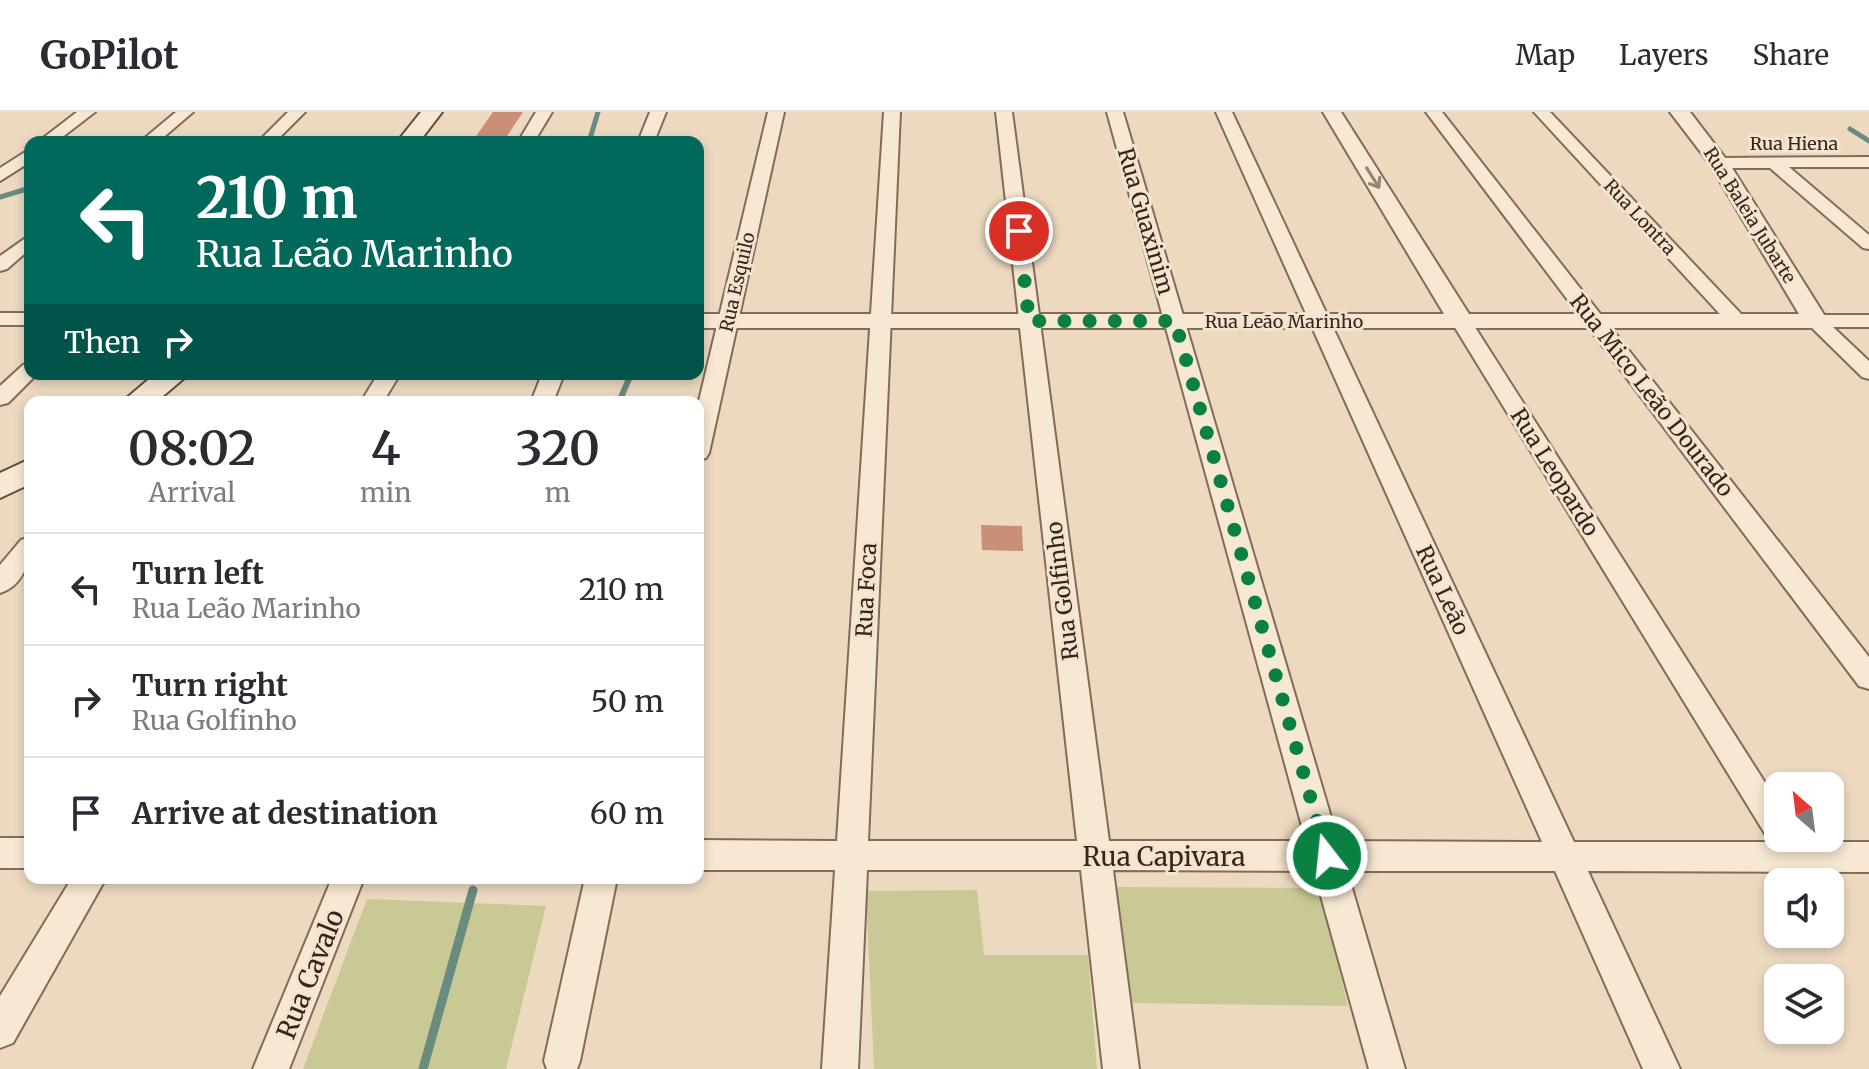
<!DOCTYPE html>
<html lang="en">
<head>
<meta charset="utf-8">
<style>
	:root { --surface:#fff; --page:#f2f2f3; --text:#2b2b33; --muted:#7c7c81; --line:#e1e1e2 }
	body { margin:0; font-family:Merriweather,serif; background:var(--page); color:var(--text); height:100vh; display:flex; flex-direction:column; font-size:30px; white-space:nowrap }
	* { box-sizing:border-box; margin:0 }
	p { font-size:26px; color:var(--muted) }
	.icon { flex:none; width:44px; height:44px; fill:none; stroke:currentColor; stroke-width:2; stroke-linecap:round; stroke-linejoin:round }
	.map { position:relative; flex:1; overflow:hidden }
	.details { position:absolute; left:24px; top:284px; width:680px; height:488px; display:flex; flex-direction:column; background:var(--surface); border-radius:16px; box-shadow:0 4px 12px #0003 }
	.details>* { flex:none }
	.hud { position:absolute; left:24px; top:24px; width:680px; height:244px; border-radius:16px; box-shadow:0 4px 12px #0003; background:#00695c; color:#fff; overflow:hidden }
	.needle { width:52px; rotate:332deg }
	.tools { position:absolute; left:1764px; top:660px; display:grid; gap:16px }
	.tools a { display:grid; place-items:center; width:80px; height:80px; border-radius:16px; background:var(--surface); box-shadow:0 4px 12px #0003; font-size:40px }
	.pin { position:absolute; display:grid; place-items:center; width:68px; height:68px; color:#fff; margin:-34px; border:4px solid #fff; border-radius:50%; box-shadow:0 2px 8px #0007 }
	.me { position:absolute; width:88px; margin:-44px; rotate:344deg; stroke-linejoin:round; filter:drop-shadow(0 0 6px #0008) }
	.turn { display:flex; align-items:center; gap:28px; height:168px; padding:0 40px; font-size:36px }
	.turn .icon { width:104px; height:104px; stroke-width:2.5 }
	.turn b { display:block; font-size:56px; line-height:68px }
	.then { display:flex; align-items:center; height:76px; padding:0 40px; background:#0003; gap:16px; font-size:30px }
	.eta { display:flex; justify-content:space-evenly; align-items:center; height:136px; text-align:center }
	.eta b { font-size:48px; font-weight:600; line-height:56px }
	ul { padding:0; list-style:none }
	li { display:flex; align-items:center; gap:24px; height:112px; padding:0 40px; border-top:2px solid var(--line) }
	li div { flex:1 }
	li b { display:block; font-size:30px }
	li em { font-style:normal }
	header { display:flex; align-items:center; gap:48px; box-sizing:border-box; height:112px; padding:0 40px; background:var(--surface); border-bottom:2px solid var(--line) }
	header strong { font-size:38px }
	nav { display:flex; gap:44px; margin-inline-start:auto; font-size:28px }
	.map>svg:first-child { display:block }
	.green { fill:#c9c995 }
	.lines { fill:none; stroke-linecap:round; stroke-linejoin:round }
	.stream-far2 { stroke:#6a8b7f; stroke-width:5 }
	.stream-far1 { stroke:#6a8b7f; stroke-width:6 }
	.stream { stroke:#6a8b7f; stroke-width:9 }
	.building { fill:#c98f77 }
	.minor-casing { stroke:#846a59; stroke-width:4 }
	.tertiary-casing { stroke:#846a59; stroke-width:4 }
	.secondary-casing { stroke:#664c3c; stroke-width:4 }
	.minor { fill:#f7e8d3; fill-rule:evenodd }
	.tertiary { fill:#f7e8d3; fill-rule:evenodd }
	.secondary { fill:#f7e8d3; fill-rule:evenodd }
	.oneway { stroke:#968678 }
	.route { stroke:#0b8043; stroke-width:14; stroke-dasharray:0 25.2 }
	.labels { text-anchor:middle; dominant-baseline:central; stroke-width:6; stroke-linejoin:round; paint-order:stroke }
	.far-street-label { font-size:18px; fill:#34251d; stroke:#f4e4cf }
	.street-label { font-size:22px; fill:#34251d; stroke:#f4e4cf }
	.near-street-label { font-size:26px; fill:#34251d; stroke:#f4e4cf }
</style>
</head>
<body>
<header>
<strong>GoPilot</strong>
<nav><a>Map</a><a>Layers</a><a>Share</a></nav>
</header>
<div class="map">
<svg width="1869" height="957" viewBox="0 0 1869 957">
	<rect width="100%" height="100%" fill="#ecd9c0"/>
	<g class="green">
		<polygon points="1114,775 1319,776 1348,894 1131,891"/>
		<polygon points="977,778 984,843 1088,843 1097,957 874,957 866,779"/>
		<polygon points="367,787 546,794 506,957 303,957"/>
	</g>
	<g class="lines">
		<g class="stream-far2">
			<polyline points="1850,17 1869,29"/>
			<polyline points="589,30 598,0"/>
			<polyline points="0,85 30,76"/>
		</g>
		<polyline class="stream-far1" points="619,290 631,262"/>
		<polyline class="stream" points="423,957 473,778"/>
	</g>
	<g class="building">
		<polygon points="493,0 523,0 503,30 472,30"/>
		<polygon points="981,413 1022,414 1023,439 982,438"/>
	</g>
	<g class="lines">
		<g class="minor-casing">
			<g id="minor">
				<polygon points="77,0 95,0 56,30 38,30"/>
				<polygon points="176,0 193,0 158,30 140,30"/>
				<polygon points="288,0 305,0 275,30 258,30"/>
				<polygon points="536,0 552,0 534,30 518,30"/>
				<polygon points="650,0 666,0 654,30 638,30"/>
				<polygon points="768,0 784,0 709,341 706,346 698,348 698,293"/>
				<polygon points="884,0 900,0 868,729 1077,729 996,0 1012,0 1109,729 1306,729 1107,0 1123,0 1338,729 1542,730 1216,0 1232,0 1574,730 1770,730 1451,209 1461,203 1471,209 1778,691 1778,726 1791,726 1786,730 1869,730 1869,760 1588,759 1680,957 1643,957 1555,759 1347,759 1405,957 1369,957 1314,759 1113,758 1139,957 1103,957 1081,758 867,758 858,957 822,957 835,758 698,758 698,728 837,729"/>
				<polygon points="1426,0 1442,0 1869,545 1869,577 1859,574"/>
				<polygon points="1534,0 1550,0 1744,205 1747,209 1744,213 1730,213"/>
				<polygon points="30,37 30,50 0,69 0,56"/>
				<polygon points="1869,45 1869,55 1789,55 1869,123 1869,137 1863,136 1770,56 1719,56 1711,51 1719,46"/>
				<polygon points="30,123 30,137 7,157 0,159 0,144"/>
				<rect x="0" y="201" width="30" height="12"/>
				<polygon points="1816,203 1869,203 1869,215 1833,215 1869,249 1869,267 1862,265 1809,213 1806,209 1809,205"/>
				<polygon points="30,251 30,262 37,262 8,291 0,293 0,274 23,253"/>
				<polygon points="378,262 400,262 383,290 361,290"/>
				<polygon points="542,262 564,262 553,290 531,290"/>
				<path d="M30 425C30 448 25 473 0 481V453L21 428Z"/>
				<rect x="0" y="726" width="30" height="30"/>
				<polygon points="72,766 106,766 13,931 0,936 0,884"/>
				<polygon points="332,766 364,766 289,957 253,957"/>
				<polygon points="585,766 617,766 580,949 577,957 547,957 544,949"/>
			</g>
		</g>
		<g class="tertiary-casing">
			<polygon id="tertiary" points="1323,0 1341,0 1469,202 1799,202 1709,51 1670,0 1690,0 1729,51 1828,209 1825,214 1816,216 698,216 698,202 1444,202"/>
		</g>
		<g class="secondary-casing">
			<g id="secondary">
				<polygon points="421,0 442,0 419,30 397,30"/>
				<polygon points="155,262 189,262 156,290 122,290"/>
				<polygon points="30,347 30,372 0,386 0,361"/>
			</g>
		</g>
		<use href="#minor" class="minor"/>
		<use href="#tertiary" class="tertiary"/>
		<use href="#secondary" class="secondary"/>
	</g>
	<defs><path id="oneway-shaft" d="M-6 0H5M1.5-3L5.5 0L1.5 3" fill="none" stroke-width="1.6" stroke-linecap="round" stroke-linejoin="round" transform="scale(2)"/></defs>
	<use class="oneway" href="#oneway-shaft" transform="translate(1373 66) rotate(58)"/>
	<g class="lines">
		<polyline class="route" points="1019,119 1029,209 1175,209 1327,744"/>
	</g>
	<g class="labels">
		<g class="far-street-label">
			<text x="1794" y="31">Rua Hiena</text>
			<text transform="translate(1750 103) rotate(58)">Rua Baleia Jubarte</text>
			<text transform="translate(1640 105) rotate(47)">Rua Lontra</text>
			<text transform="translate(737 170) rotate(-77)">Rua Esquilo</text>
			<text x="1284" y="209">Rua Leão Marinho</text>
		</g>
		<g class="street-label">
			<text transform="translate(1146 109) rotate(74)">Rua Guaxinim</text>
			<text transform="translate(1652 283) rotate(52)">Rua Mico Leão Dourado</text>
			<text transform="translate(1555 360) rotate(58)">Rua Leopardo</text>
			<text transform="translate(866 478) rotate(-87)">Rua Foca</text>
			<text transform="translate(1443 478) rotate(65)">Rua Leão</text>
			<text transform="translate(1062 479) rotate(-97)">Rua Golfinho</text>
		</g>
		<g class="near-street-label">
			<text x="1164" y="744">Rua Capivara</text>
			<text transform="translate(310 862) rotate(-68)">Rua Cavalo</text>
		</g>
	</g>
</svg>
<div class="tools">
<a><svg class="needle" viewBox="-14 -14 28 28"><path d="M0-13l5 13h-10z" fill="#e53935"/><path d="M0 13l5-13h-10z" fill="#7c7c81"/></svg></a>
<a><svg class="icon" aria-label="sound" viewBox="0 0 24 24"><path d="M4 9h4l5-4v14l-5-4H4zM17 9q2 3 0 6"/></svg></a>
<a><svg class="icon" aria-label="layers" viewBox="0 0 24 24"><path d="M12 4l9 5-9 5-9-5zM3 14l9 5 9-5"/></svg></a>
</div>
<div class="pin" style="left:1019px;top:119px;background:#d93025"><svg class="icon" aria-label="arrive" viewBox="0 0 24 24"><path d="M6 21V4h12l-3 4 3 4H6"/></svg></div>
<svg class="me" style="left:1327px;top:744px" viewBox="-20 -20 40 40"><circle r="17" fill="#0b8043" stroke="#fff" stroke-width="3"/><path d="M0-11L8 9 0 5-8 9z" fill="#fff"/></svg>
<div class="hud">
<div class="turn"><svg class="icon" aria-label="left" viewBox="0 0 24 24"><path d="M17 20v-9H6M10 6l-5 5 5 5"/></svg><div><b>210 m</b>Rua Leão Marinho</div></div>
<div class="then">Then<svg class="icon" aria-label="right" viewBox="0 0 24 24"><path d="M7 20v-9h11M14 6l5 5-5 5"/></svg></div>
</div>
<section class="details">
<div class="eta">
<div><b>08:02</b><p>Arrival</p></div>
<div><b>4</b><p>min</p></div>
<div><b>320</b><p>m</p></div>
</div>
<ul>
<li><svg class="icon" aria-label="left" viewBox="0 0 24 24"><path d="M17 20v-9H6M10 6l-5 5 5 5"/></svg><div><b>Turn left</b><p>Rua Leão Marinho</p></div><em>210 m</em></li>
<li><svg class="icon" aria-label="right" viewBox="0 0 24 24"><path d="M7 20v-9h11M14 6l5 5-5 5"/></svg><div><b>Turn right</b><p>Rua Golfinho</p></div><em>50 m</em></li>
<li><svg class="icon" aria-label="arrive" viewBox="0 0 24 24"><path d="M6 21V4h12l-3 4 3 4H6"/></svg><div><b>Arrive at destination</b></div><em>60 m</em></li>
</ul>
</section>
</div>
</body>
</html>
